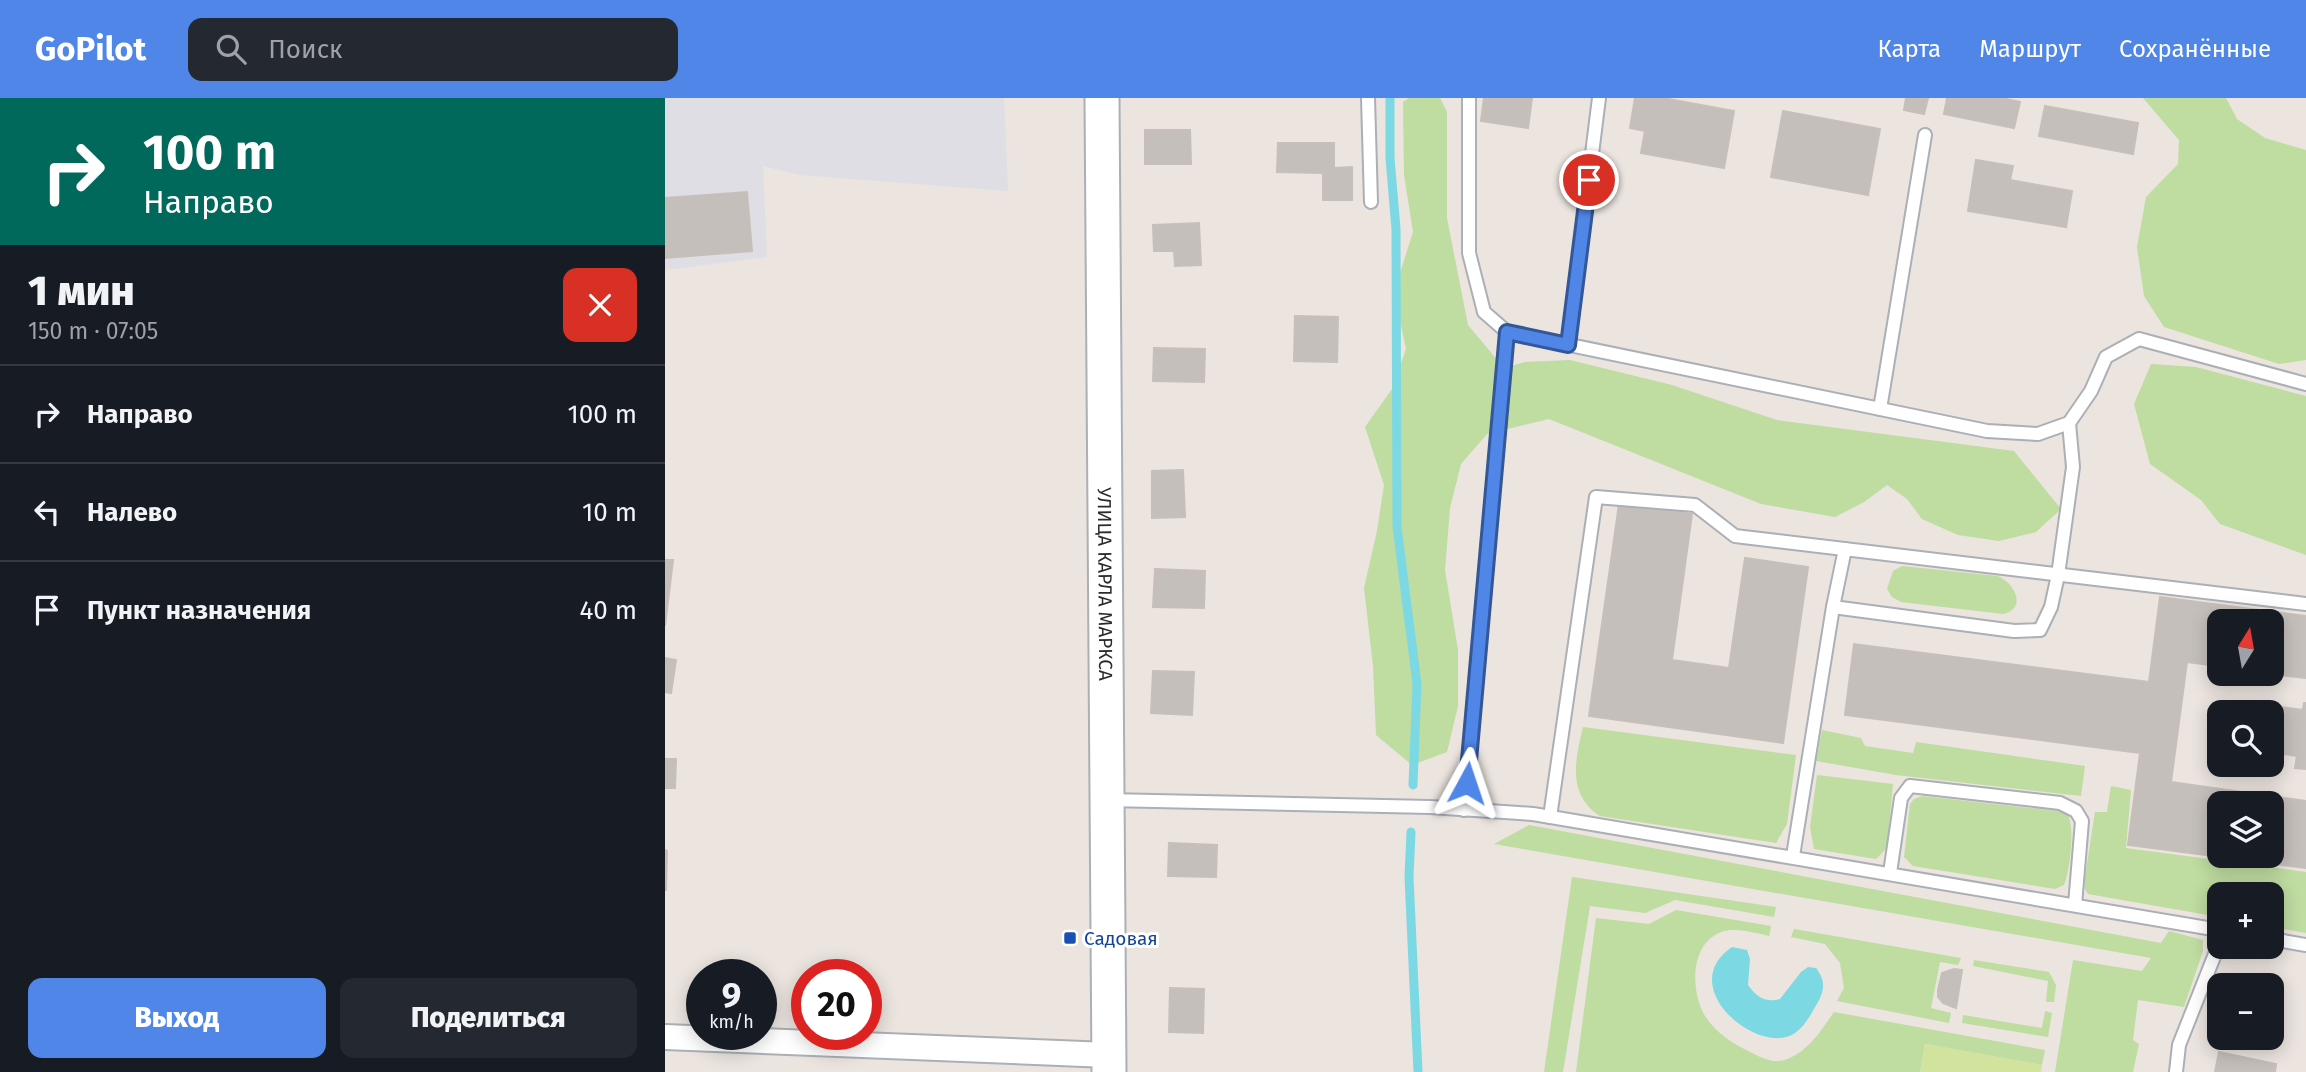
<!DOCTYPE html>
<html lang="ru">
<head>
<meta charset="utf-8">
<style>
	:root { --surface:#171b24; --page:#242831; --text:#f1f3f6; --muted:#9ea1a6; --line:#363941; --accent:#4f86e8 }
	body { margin:0; font-family:"Fira Sans",sans-serif; background:var(--page); color:var(--text); height:100vh; display:flex; flex-direction:column; font-size:26px; white-space:nowrap }
	* { box-sizing:border-box; margin:0 }
	p { font-size:23px; color:var(--muted) }
	.icon { flex:none; width:38px; height:38px; fill:none; stroke:currentColor; stroke-width:2; stroke-linecap:round; stroke-linejoin:round }
	.map { position:relative; flex:1; overflow:hidden }
	.drawer { display:flex; flex-direction:column; background:var(--surface); width:665px }
	.drawer>* { flex:none }
	.banner { background:#00695c; color:#fff; overflow:hidden }
	.needle { width:46px; rotate:11deg }
	.controls { position:absolute; left:1542px; top:511px; display:grid; gap:14px }
	.controls a { display:grid; place-items:center; width:77px; height:77px; border-radius:14px; background:var(--surface); box-shadow:0 4px 18px #0003; font-size:35px }
	.speed { position:absolute; left:21px; top:861px; display:flex; gap:14px; font-size:35px; font-weight:700; text-align:center }
	.speed>* { display:grid; place-content:center; width:91px; height:91px; border-radius:50%; background:var(--surface); box-shadow:0 4px 18px #0003; line-height:1 }
	.speed small { font-size:18px; font-weight:400 }
	.speed .limit { border:10px solid #d22; background:#fff; color:#111 }
	.pin { position:absolute; display:grid; place-items:center; width:60px; height:60px; color:#fff; margin:-30px; border:4px solid #fff; border-radius:50%; box-shadow:0 2px 7px #0007 }
	.me { position:absolute; width:77px; margin:-38px; rotate:5deg; stroke-linejoin:round; filter:drop-shadow(0 0 5px #0008) }
	.turn { display:flex; align-items:center; gap:24px; height:147px; padding:0 28px; font-size:32px }
	.turn .icon { width:91px; height:91px; stroke-width:2.5 }
	.turn b { display:block; font-size:49px; line-height:60px }
	.round { display:grid; place-items:center; flex:none; width:74px; height:74px; border-radius:14px; background:var(--page) }
	.headline { display:flex; align-items:center; justify-content:space-between; height:119px; padding:0 28px }
	h1 { font-size:42px; font-weight:800; line-height:52px }
	.primary-button { display:flex; gap:14px; margin-top:auto; padding:14px 28px }
	.primary-button a { flex:1; height:80px; border-radius:14px; background:var(--accent); color:#fff; font-size:28px; font-weight:800; line-height:80px; text-align:center }
	.primary-button a+a { background:var(--page); color:var(--text) }
	ul { padding:0; list-style:none }
	li { display:flex; align-items:center; gap:21px; height:98px; padding:0 28px; border-top:2px solid var(--line) }
	li div { flex:1 }
	li b { display:block; font-size:26px }
	li em { font-style:normal }
	header { display:flex; align-items:center; gap:42px; box-sizing:border-box; height:98px; padding:0 35px; background:var(--accent); color:#fff }
	header strong { font-size:33px }
	nav { display:flex; gap:38px; margin-inline-start:auto; font-size:24px }
	.search { width:490px; height:63px; background:var(--page); display:flex; align-items:center; gap:18px; box-sizing:border-box; padding:0 24px; border-radius:14px; color:var(--muted); font-size:26px }
	main { display:flex; flex:1; min-height:0 }
	.map>svg:first-child { display:block }
	.industrial { fill:#dfdee5 }
	.green { fill:#bfdca1 }
	.pitch { fill:#d1e39d }
	.water { fill:#7cd9e3 }
	.lines { fill:none; stroke-linecap:round; stroke-linejoin:round }
	.stream { stroke:#7cd9e3; stroke-width:9 }
	.building { fill:#c4bfba; stroke:#c7bfb8; stroke-width:2; fill-rule:evenodd }
	.lane-casing { stroke:#abafb6; stroke-width:16 }
	.street-casing { stroke:#abafb6; stroke-width:28 }
	.secondary-casing { stroke:#abafb6; stroke-width:37 }
	.lane { stroke:#fff; stroke-width:12 }
	.street { stroke:#fff; stroke-width:24 }
	.secondary { stroke:#fff; stroke-width:33 }
	.route-casing { stroke:#335797; stroke-width:18 }
	.route { stroke:#4f86e8; stroke-width:12 }
	.transit-dot { fill:#1a4fb4; stroke:#fff; stroke-width:2.5 }
	.labels { text-anchor:middle; dominant-baseline:central; stroke-width:6; stroke-linejoin:round; paint-order:stroke }
	.street-label { font-size:19px; fill:#2b2b2b; stroke:#fff }
	.transit-label { font-size:19px; fill:#164399; stroke:#fff; text-anchor:start }
</style>
</head>
<body>
<header>
<strong>GoPilot</strong>
<div class="search"><svg class="icon" aria-label="search" viewBox="0 0 24 24"><circle cx="10" cy="10" r="6"/><path d="M15 15l6 6"/></svg>Поиск</div>
<nav><a>Карта</a><a>Маршрут</a><a>Сохранённые</a></nav>
</header>
<main>
<section class="drawer">
<div class="banner">
<div class="turn"><svg class="icon" aria-label="right" viewBox="0 0 24 24"><path d="M7 20v-9h11M14 6l5 5-5 5"/></svg><div><b>100 m</b>Направо</div></div>
</div>
<div class="headline"><div><h1>1 мин</h1><p>150 m · 07:05</p></div><a class="round" style="background:#d93025;color:#fff"><svg class="icon" aria-label="close" viewBox="0 0 24 24"><path d="M6 6l12 12M18 6L6 18"/></svg></a></div>
<ul>
<li><svg class="icon" aria-label="right" viewBox="0 0 24 24"><path d="M7 20v-9h11M14 6l5 5-5 5"/></svg><div><b>Направо</b></div><em>100 m</em></li>
<li><svg class="icon" aria-label="left" viewBox="0 0 24 24"><path d="M17 20v-9H6M10 6l-5 5 5 5"/></svg><div><b>Налево</b></div><em>10 m</em></li>
<li><svg class="icon" aria-label="arrive" viewBox="0 0 24 24"><path d="M6 21V4h12l-3 4 3 4H6"/></svg><div><b>Пункт назначения</b></div><em>40 m</em></li>
</ul>
<div class="primary-button"><a>Выход</a><a>Поделиться</a></div>
</section>
<div class="map">
<svg width="1641" height="974" viewBox="0 0 1641 974">
	<rect width="100%" height="100%" fill="#ebe4df"/>
	<polygon class="industrial" points="0,0 339,0 343,93 135,77 98,68 102,159 0,172"/>
	<g class="green">
		<polygon points="744,0 775,0 782,14 782,120 803,227 839,270 860,264 905,262 1007,287 1112,322 1349,353 1396,411 1371,434 1334,443 1293,437 1257,421 1242,401 1222,387 1199,404 1170,419 1096,406 884,321 822,336 796,366 785,410 780,472 793,552 793,608 782,654 747,667 711,637 708,568 699,490 712,433 719,387 700,329 727,291 741,251 729,194 748,134 739,77 738,4"/>
		<polygon points="1478,0 1561,0 1572,21 1600,40 1641,52 1641,262 1614,266 1499,229 1479,198 1472,149 1481,99 1513,66 1514,42"/>
		<polygon points="1486,266 1531,269 1641,298 1641,457 1555,426 1536,402 1485,366 1469,306"/>
		<path d="M1237 468 1333 478C1349 485 1363 510 1338 516L1236 504 1227 499 1222 491 1228 473Z"/>
		<path d="M918 629 1131 657 1122 726 1111 745 935 718C902 697 910 662 918 629Z"/>
		<polygon points="1157,632 1196,640 1200,648 1248,655 1251,644 1420,668 1416,698 1231,677 1151,663"/>
		<polygon points="1152,677 1228,686 1222,750 1211,761 1149,751 1145,729"/>
		<polygon points="1446,688 1466,692 1461,750 1641,774 1641,835 1607,829 1606,796 1554,796 1554,819 1423,796 1420,791 1419,785 1430,714 1442,714"/>
		<path d="M1257 698 1401 714C1411 725 1405 772 1399 787L1390 791 1248 768 1239 759 1245 706 1249 701Z"/>
		<polygon points="864,727 1496,845 1504,833 1538,842 1538,853 1519,909 1473,902 1468,942 1474,946 1468,974 1390,974 1408,862 1477,873 1486,860 829,746"/>
		<polygon points="907,779 1111,809 1109,819 1010,802 980,815 925,808 898,974 879,974"/>
		<path d="M1011 812 1106 828 1104 838C1090 835 1070 829 1056 834 1025 846 1025 892 1040 918 1051 935 1067 945 1085 954 1099 961 1110 967 1125 960 1145 951 1157 931 1169 914L1380 952 1377 967 1260 946 1255 974H911L931 820 984 826Z"/>
		<polygon points="1129,831 1296,860 1293,867 1275,864 1266,910 1286,915 1284,925 1172,903 1179,890 1175,865 1160,846 1126,839"/>
		<polygon points="1309,862 1384,874 1391,887 1389,904 1381,904 1383,883 1308,868"/>
		<polygon points="1380,913 1387,915 1383,939 1297,925 1298,917 1377,930"/>
	</g>
	<polygon class="pitch" points="1260,946 1377,967 1376,974 1255,974"/>
	<path class="water" d="M1067 849 1082 852 1085 861 1083 887C1092 899 1100 905 1115 901L1136 874 1143 869 1151 870C1162 884 1159 895 1150 909 1145 918 1139 929 1130 935 1095 960 1008 889 1067 849Z"/>
	<g class="lines">
		<g class="stream">
			<polyline points="725,0 725,60 731,131 732,429 752,586 748,687"/>
			<polyline points="746,734 744,779 753,974"/>
		</g>
	</g>
	<g class="building">
		<polygon points="819,0 867,0 863,30 816,23"/>
		<polygon points="970,0 998,0 1069,13 1059,70 976,55 980,33 965,30"/>
		<polygon points="1241,0 1263,0 1259,16 1239,12"/>
		<polygon points="1282,0 1337,0 1355,4 1349,30 1279,16"/>
		<polygon points="1380,8 1473,25 1468,56 1374,38"/>
		<polygon points="1118,13 1215,31 1203,97 1106,79"/>
		<polygon points="480,32 525,32 526,66 480,66"/>
		<polygon points="613,45 669,45 669,70 687,69 687,102 658,102 658,75 612,74"/>
		<polygon points="1311,62 1348,68 1345,82 1407,93 1401,129 1303,113"/>
		<polygon points="82,94 87,153 0,160 0,100"/>
		<polygon points="534,125 536,167 510,168 509,153 489,153 488,127"/>
		<polygon points="630,218 673,219 672,264 629,263"/>
		<polygon points="489,250 540,251 539,284 488,283"/>
		<polygon points="518,372 520,419 487,420 487,373"/>
		<polygon points="954,406 1027,416 1007,562 1064,570 1080,460 1143,469 1118,645 924,618"/>
		<polygon points="0,462 8,462 0,528"/>
		<polygon points="490,471 540,473 539,510 488,509"/>
		<path d="M1495 499 1641 518V580L1606 576V523H1554V568L1522 564 1506 684 1641 703V770L1463 747 1475 655 1180 617 1189 546 1484 584ZM1554 705H1606V758H1554Z"/>
		<polygon points="0,560 11,562 6,595 0,594"/>
		<polygon points="488,573 529,574 527,617 486,615"/>
		<polygon points="1584,605 1638,612 1639,605 1641,605 1641,671 1630,670 1632,658 1606,654 1606,614 1583,614"/>
		<polygon points="0,661 11,661 10,690 0,690"/>
		<polygon points="504,745 552,747 551,779 503,778"/>
		<polygon points="0,752 2,753 1,792 0,792"/>
		<polygon points="1289,871 1297,872 1291,910 1278,905 1273,899 1273,892 1277,875"/>
		<polygon points="505,890 539,891 538,935 504,934"/>
		<polygon points="1554,954 1611,966 1610,974 1550,974"/>
	</g>
	<g class="lines">
		<g class="lane-casing">
			<g id="lane">
				<polyline points="703,0 706,104"/>
				<polyline points="842,234 1322,333 1373,336 1404,325 1426,293 1441,259 1474,241 1641,286"/>
				<polyline points="903,247 934,0"/>
				<polyline points="1215,311 1260,37"/>
				<polyline points="1180,451 1168,509 1349,533 1375,532 1386,509 1393,477 1408,369 1404,325"/>
				<polyline points="442,702 765,709 868,716 1554,832"/>
				<polyline points="799,712 842,234 819,214 804,155 804,0"/>
				<polyline points="885,719 931,399 1030,407 1070,438 1641,506"/>
				<polyline points="1128,758 1168,509"/>
				<polyline points="1225,775 1236,700 1245,688 1395,705 1411,713 1417,723 1410,807"/>
				<polyline points="1606,841 1641,847"/>
				<polyline points="1511,974 1514,947 1554,846"/>
			</g>
		</g>
		<g class="street-casing">
			<polyline id="street" points="0,939 443,957"/>
		</g>
		<g class="secondary-casing">
			<g id="secondary">
				<path id="s1" d="M437 0 444 974"/>
			</g>
		</g>
		<use href="#lane" class="lane"/>
		<use href="#street" class="street"/>
		<use href="#secondary" class="secondary"/>
	</g>
	<g class="lines">
		<g class="route-casing">
			<polyline id="route" points="802,685 842,234 903,247 924,82"/>
		</g>
		<use href="#route" class="route"/>
	</g>
	<rect class="transit-dot" x="398" y="833" width="14" height="14" rx="3.5"/>
	<g class="labels">
		<g class="street-label">
			<text stroke="none"><textPath href="#s1" startOffset="486">УЛИЦА КАРЛА МАРКСА</textPath></text>
		</g>
		<g class="transit-label">
			<text x="419" y="840">Садовая</text>
		</g>
	</g>
</svg>
<div class="controls">
<a><svg class="needle" viewBox="-14 -14 28 28"><path d="M0-13l5 13h-10z" fill="#e53935"/><path d="M0 13l5-13h-10z" fill="#9ea1a6"/></svg></a>
<a><svg class="icon" aria-label="search" viewBox="0 0 24 24"><circle cx="10" cy="10" r="6"/><path d="M15 15l6 6"/></svg></a>
<a><svg class="icon" aria-label="layers" viewBox="0 0 24 24"><path d="M12 4l9 5-9 5-9-5zM3 14l9 5 9-5"/></svg></a>
<a>+</a>
<a>−</a>
</div>
<div class="speed"><div>9<small>km/h</small></div><div class="limit">20</div></div>
<div class="pin" style="left:924px;top:82px;background:#d93025"><svg class="icon" aria-label="arrive" viewBox="0 0 24 24"><path d="M6 21V4h12l-3 4 3 4H6"/></svg></div>
<svg class="me" style="left:802px;top:685px" viewBox="-20 -20 40 40"><path d="M0-17L14 15 0 8-14 15z" fill="#4f86e8" stroke="#fff" stroke-width="4"/></svg>
</div>
</main>
</body>
</html>
